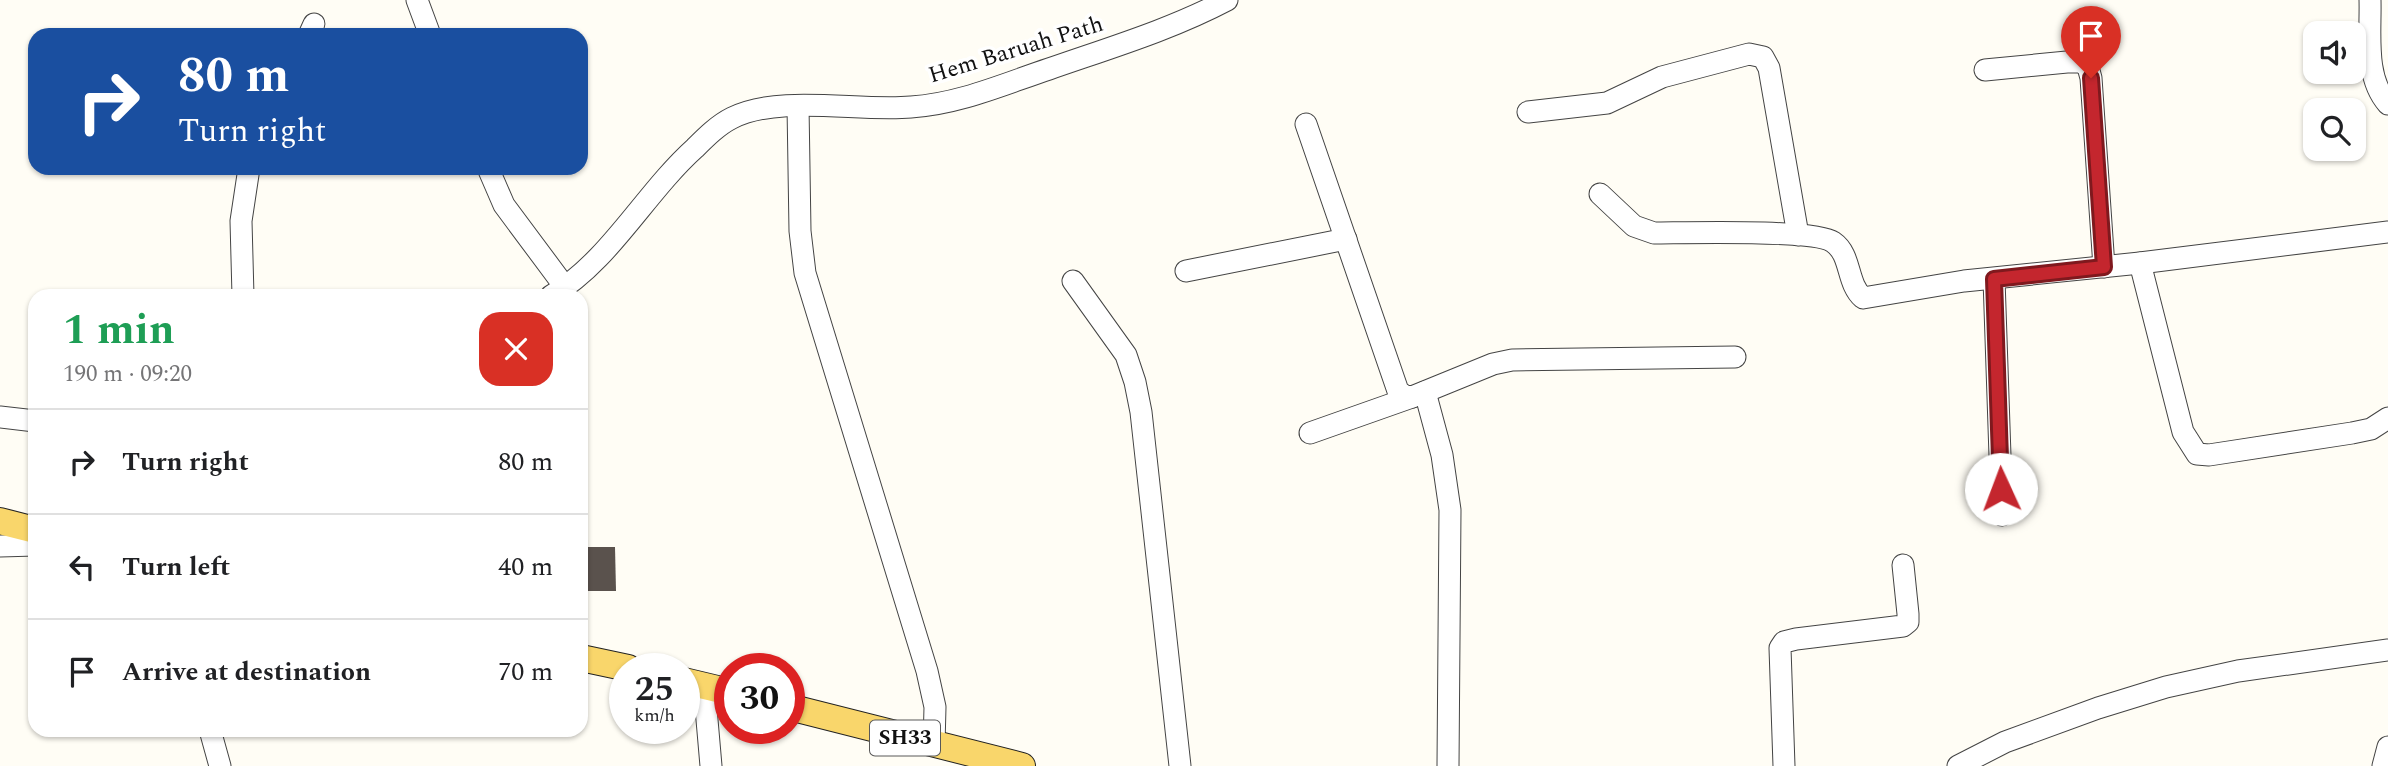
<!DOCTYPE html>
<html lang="en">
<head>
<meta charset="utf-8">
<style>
	:root { --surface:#fff; --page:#f6f6f6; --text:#202124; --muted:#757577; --line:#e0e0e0 }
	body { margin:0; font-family:Spectral,serif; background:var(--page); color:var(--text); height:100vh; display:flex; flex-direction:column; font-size:26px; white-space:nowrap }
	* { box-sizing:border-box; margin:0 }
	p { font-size:23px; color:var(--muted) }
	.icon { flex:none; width:38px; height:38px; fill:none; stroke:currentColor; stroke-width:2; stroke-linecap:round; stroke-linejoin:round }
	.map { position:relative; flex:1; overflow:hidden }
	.panel { position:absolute; left:28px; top:289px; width:560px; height:448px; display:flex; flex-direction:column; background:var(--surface); border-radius:21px; box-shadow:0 2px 5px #0004 }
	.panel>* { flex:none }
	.guide { position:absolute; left:28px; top:28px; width:560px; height:147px; border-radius:21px; box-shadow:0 2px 5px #0004; background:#1a4fa0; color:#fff; overflow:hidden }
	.controls { position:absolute; left:2303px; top:21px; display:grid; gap:14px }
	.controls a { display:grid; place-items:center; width:63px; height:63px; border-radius:14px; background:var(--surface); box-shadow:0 2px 5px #0004; font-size:35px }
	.speed { position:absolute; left:609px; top:653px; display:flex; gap:14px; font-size:35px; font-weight:700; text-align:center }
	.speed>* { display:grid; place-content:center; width:91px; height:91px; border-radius:50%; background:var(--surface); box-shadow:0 2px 5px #0004; line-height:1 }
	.speed small { font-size:18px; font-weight:400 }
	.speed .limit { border:10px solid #d22; background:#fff; color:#111 }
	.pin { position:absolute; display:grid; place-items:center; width:60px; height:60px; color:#fff; margin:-72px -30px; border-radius:50% 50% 50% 0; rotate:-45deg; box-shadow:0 0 7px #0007 }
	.pin .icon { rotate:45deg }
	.me { position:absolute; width:77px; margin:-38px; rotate:358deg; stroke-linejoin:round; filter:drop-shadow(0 0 5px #0008) }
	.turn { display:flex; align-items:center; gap:24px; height:147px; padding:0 35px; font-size:32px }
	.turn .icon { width:91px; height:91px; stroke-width:2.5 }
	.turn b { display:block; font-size:49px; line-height:60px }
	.round { display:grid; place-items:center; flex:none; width:74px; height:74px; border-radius:21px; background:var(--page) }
	.overview { display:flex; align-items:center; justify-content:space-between; height:119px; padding:0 35px }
	h1 { font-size:42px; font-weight:700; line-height:52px; color:#1e9e55 }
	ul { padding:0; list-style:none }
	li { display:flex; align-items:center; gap:21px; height:105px; padding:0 35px; border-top:2px solid var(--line) }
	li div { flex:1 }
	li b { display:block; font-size:26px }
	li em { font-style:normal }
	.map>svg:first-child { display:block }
	.building { fill:#5a524d }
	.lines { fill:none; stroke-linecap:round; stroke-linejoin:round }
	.minor-casing { stroke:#444; stroke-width:23 }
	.major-casing { stroke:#222; stroke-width:28 }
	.minor { stroke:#fff; stroke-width:21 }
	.major { stroke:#f9d66b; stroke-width:26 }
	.route-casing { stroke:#7f191e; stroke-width:18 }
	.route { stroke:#c4262e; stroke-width:12 }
	.labels { text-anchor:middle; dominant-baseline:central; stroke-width:7; stroke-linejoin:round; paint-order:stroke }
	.shield { fill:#fff; stroke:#585858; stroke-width:2 }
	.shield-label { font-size:21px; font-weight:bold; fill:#111 }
	.street-label { font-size:23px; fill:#111; stroke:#fff }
</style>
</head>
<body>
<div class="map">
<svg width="2388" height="766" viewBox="0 0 2388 766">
	<rect width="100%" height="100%" fill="#fffdf5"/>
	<polygon class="building" points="581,547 615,547 616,591 581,591"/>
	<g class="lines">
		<g class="minor-casing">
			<g id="minor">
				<polyline points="417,0 430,35"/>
				<path d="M2370 0C2371 33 2364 77 2388 104"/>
				<polyline points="309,35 314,24"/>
				<polyline points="1985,70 2067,62 2081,62 2088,67 2091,78 2104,267"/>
				<polyline points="798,106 800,231 805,273 927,671 935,707 934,745"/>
				<polyline points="1528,112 1607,103 1662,77 1749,54 1763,57 1769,68 1798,235"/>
				<polyline points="1306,124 1398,391 1405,396 1412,397 1493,364 1512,360 1735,357"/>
				<polyline points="488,168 504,205 565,287"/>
				<path d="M1600 194 1634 226 1654 233C1684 233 1814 229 1833 242 1852 255 1846 283 1863 298L1964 281 2140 263 2388 232"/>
				<polyline points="2140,263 2183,432 2197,454 2209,455 2352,433 2371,429 2388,418"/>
				<polyline points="1186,271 1346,239"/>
				<polyline points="1994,279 2002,515"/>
				<polyline points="1073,281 1126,355 1135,382 1141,412 1180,766"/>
				<polyline points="243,296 241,221 249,168"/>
				<path d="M551 296C610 261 644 194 695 148 706 137 718 125 732 118 780 94 858 112 911 107 959 104 1004 84 1049 69 1109 48 1170 30 1227 0"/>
				<polyline points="1425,392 1442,455 1450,510 1448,766"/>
				<polyline points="0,417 35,421"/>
				<polyline points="1310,433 1412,397"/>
				<polyline points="0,546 35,545"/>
				<polyline points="704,685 711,766"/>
				<polyline points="210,730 220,766"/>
				<polyline points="1784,766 1780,648 1784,642 1796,639 1903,626 1908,622 1908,614 1903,565"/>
				<polyline points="1958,766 2005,742 2098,708 2166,687 2238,671 2388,650"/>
				<polyline points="2383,766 2388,747"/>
			</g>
		</g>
		<g class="major-casing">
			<g id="major">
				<polyline points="0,521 35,530"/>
				<polyline points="581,658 628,668"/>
				<polyline points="684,681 730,692"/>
				<polyline points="789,707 1022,766"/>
			</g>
		</g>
		<use href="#minor" class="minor"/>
		<use href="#major" class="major"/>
	</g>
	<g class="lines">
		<g class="route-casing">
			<polyline id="route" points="2001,489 1994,279 2104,267 2091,78"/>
		</g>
		<use href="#route" class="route"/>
	</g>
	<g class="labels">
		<rect class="shield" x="870" y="720.5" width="70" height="35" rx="5"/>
		<g class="shield-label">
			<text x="905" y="738">SH33</text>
		</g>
		<g class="street-label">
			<text transform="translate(1016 50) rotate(-17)">Hem Baruah Path</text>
		</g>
	</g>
</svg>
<div class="controls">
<a><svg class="icon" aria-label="sound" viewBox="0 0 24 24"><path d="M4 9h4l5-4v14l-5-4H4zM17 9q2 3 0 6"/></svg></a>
<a><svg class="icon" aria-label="search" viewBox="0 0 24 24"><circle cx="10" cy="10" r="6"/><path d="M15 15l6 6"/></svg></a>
</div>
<div class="speed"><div>25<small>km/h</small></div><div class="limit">30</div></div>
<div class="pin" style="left:2091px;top:78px;background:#d93025"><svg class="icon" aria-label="arrive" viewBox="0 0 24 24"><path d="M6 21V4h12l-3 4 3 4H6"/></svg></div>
<svg class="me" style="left:2001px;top:489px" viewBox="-20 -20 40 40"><circle r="19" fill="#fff"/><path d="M0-13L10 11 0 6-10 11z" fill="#c4262e"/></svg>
<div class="guide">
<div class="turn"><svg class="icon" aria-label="right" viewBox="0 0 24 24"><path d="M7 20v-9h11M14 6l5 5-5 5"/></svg><div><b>80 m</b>Turn right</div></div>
</div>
<section class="panel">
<div class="overview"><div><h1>1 min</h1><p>190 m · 09:20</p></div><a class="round" style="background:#d93025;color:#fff"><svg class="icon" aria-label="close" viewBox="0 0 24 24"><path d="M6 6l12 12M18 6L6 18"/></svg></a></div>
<ul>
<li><svg class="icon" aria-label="right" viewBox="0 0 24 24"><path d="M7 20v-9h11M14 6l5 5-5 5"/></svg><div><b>Turn right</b></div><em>80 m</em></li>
<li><svg class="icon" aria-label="left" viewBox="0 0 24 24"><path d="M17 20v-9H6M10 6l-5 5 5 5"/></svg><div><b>Turn left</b></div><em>40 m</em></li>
<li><svg class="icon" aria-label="arrive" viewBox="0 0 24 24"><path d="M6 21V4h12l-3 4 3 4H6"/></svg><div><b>Arrive at destination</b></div><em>70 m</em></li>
</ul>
</section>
</div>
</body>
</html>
